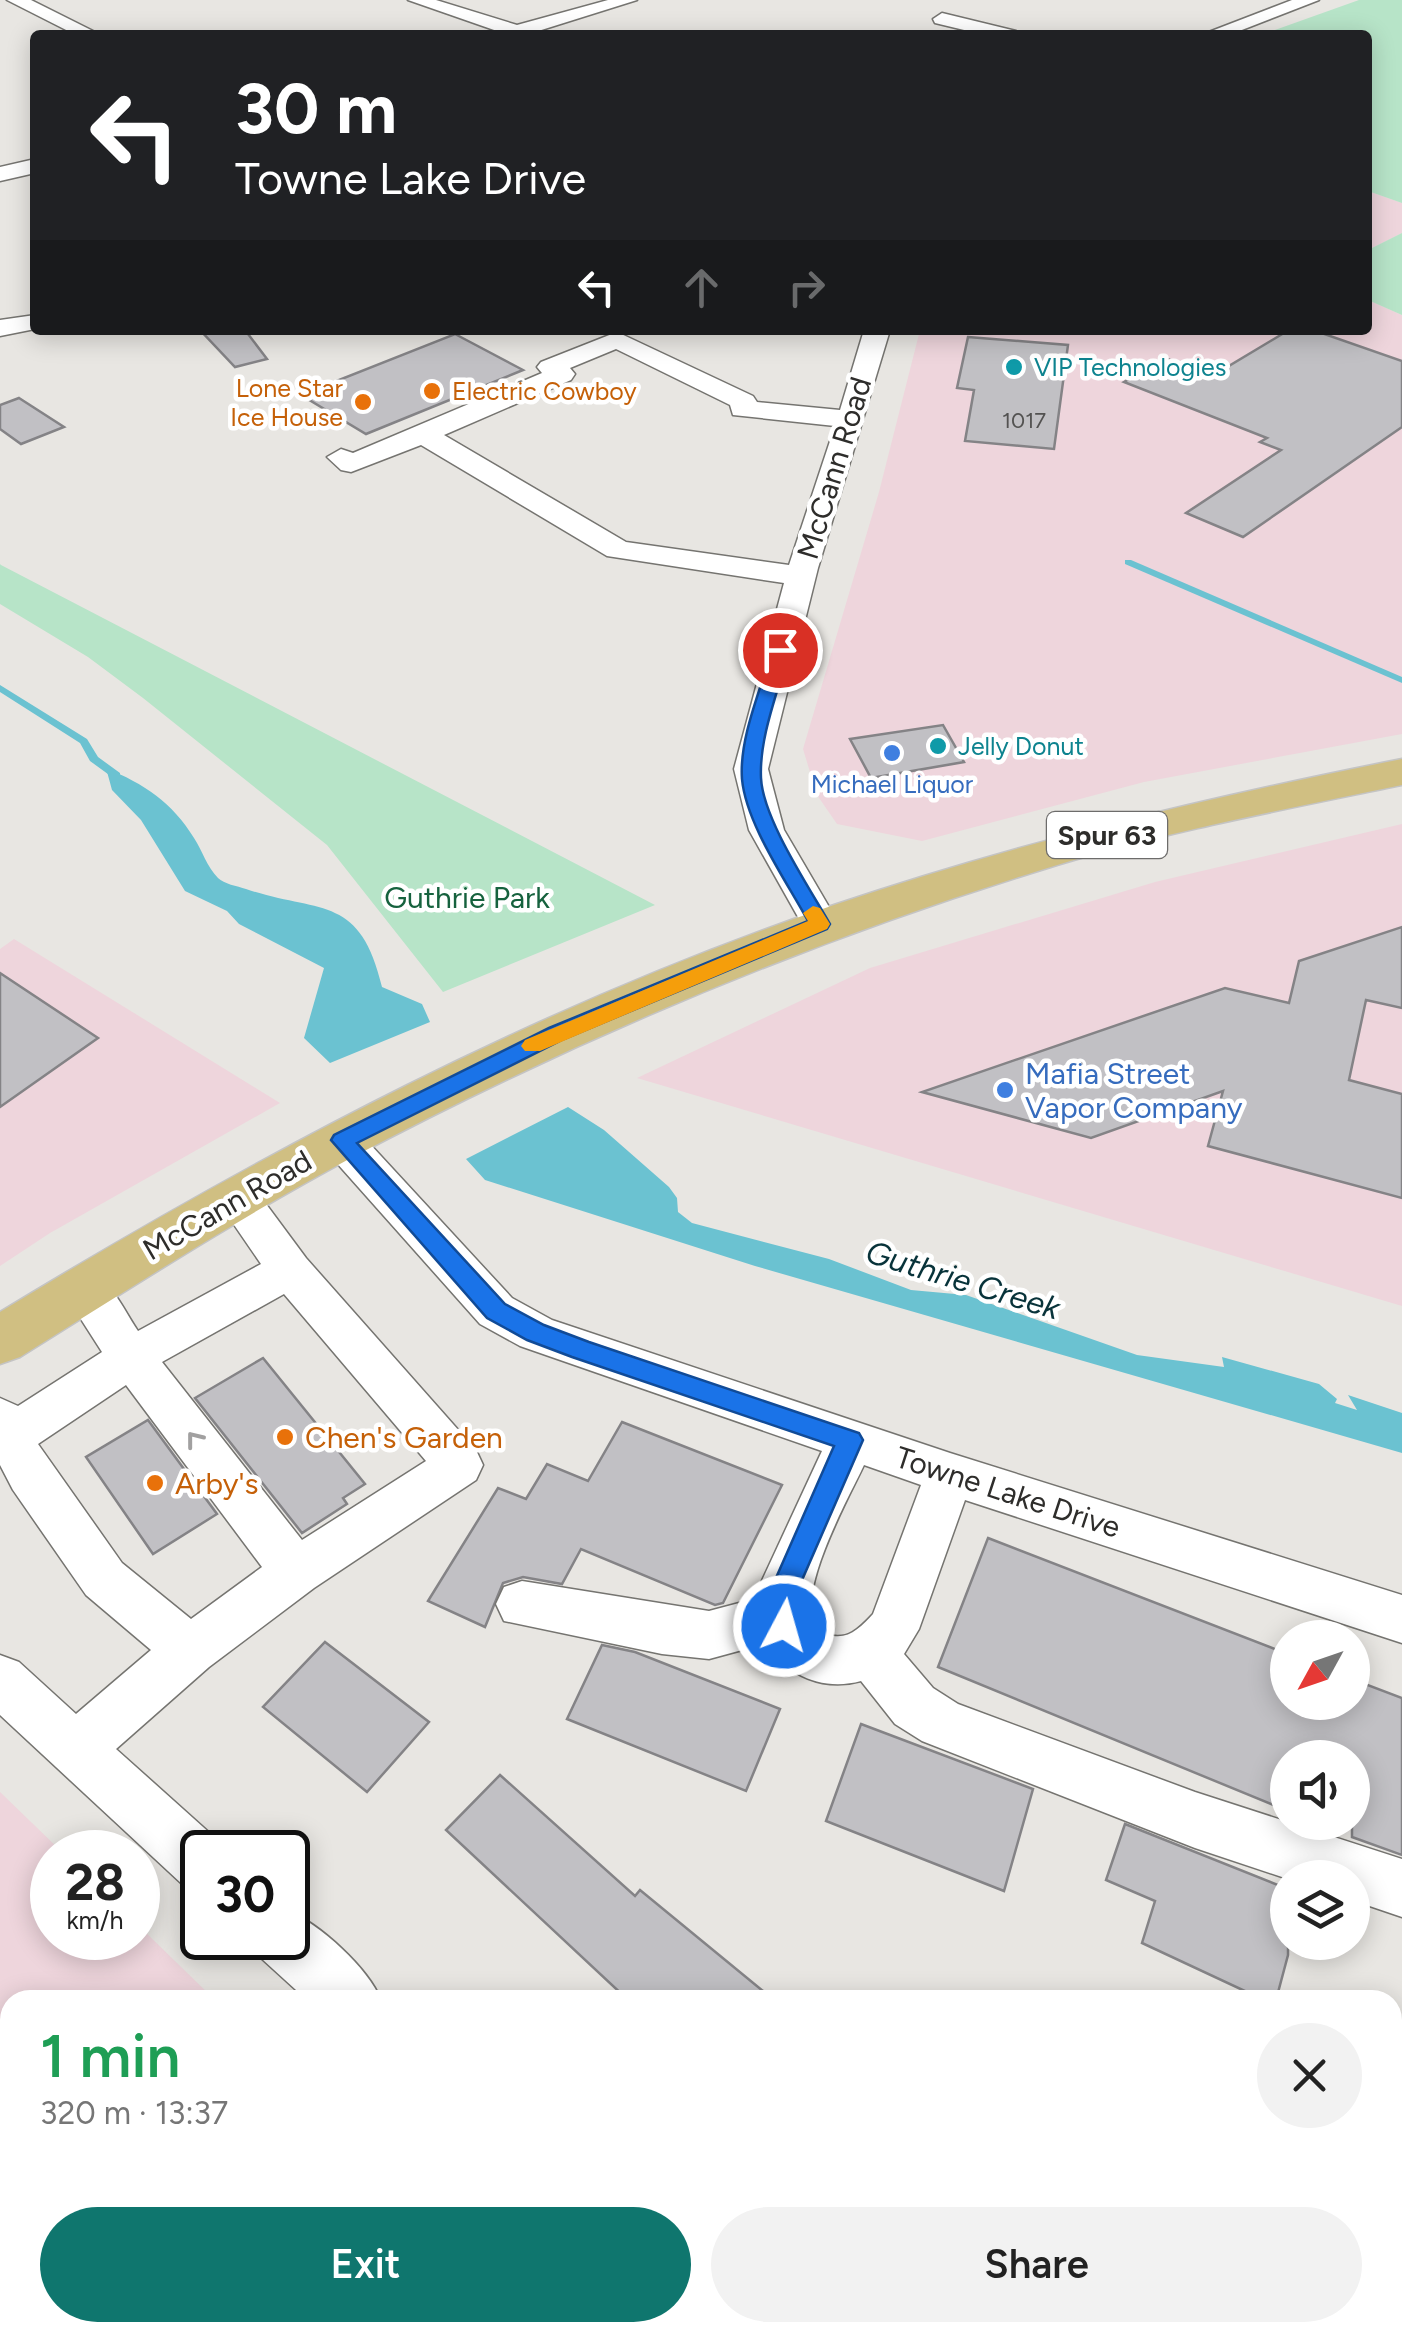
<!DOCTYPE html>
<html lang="en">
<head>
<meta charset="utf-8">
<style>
	:root { --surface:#fff; --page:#f2f2f2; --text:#222; --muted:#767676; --accent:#0f766e }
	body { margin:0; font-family:Figtree,sans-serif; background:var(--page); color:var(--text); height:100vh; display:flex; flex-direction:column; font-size:38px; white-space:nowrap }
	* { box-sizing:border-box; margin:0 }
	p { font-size:32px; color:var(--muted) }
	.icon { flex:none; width:55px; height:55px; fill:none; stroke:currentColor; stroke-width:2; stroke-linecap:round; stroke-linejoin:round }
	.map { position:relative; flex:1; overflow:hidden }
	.drawer { position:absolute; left:0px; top:1990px; width:1402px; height:352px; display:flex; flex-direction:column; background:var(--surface); border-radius:30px 30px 0 0; box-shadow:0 5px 25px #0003 }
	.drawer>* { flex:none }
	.top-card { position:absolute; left:30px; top:30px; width:1342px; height:305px; border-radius:10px; box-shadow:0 5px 25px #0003; background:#202124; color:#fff; overflow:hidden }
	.needle { width:65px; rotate:230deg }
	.tools { position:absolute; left:1270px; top:1620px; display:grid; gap:20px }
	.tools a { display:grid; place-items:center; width:100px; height:100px; border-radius:50%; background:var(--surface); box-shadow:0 5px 25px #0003; font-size:50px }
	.speed { position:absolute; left:30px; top:1830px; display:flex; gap:20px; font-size:50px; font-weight:700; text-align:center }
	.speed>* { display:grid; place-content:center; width:130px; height:130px; border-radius:50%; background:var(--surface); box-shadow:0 5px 25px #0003; line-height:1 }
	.speed small { font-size:25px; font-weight:400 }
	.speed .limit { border:5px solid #111; border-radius:15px; background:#fff; color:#111 }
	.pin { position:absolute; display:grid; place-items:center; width:85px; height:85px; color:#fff; margin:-42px; border:5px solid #fff; border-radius:50%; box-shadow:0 2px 10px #0007 }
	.me { position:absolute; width:110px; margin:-55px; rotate:6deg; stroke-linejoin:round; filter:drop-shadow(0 0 8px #0008) }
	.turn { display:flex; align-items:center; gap:35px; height:210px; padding:0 40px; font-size:45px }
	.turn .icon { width:130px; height:130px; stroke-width:2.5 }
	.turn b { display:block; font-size:70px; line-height:85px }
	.lanes { display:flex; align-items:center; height:95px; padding:0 40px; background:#0003; justify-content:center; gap:50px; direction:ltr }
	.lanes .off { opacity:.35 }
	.round { display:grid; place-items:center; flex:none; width:105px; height:105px; border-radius:52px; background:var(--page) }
	.overview { display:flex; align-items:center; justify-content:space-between; height:170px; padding:0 40px }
	h1 { font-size:60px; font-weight:600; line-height:75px; color:#1e9e55 }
	.primary-button { display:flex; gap:20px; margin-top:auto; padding:20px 40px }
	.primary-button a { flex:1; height:115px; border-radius:60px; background:var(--accent); color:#fff; font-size:40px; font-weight:600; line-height:115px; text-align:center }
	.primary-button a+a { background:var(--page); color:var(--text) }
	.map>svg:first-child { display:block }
	.commercial { fill:#eed5dc }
	.green { fill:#b7e4c8 }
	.water { fill:#6bc2d1 }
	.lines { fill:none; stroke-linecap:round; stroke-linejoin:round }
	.stream { fill:#6bc2d1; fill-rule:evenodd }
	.building { fill:#c1c0c4; stroke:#848386; stroke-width:2.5 }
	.minor-casing { stroke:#757470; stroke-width:3 }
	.major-casing { stroke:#c4c4c4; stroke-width:3 }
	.minor { fill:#fff; fill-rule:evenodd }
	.major { fill:#d0bf82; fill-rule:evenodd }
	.oneway { stroke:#a1a0a0 }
	.route { fill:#1a73e8; stroke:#114b97; stroke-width:2.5 }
	.slow { fill:#f59e0b }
	.culture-dot { fill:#0f9aa8; stroke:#fff; stroke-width:4 }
	.food-dot { fill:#e8710a; stroke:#fff; stroke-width:4 }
	.shop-dot { fill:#3f7fe0; stroke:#fff; stroke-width:4 }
	.labels { text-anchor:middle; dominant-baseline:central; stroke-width:9; stroke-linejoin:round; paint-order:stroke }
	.far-number-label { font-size:22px; fill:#535251 }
	.far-culture-label { font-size:25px; fill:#0d838f; stroke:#fff; text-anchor:start }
	.far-food-label { font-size:25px; fill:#c56008; stroke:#fff; text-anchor:end }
	.far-shop-label { font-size:25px; fill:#366cbe; stroke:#fff }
	.shield { fill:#fff; stroke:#6d6c6b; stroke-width:2.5 }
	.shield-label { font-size:28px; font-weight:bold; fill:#2e2d2b }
	.street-label { font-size:30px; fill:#2e2d2b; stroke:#fff }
	.park-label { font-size:30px; fill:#16623e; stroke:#fff }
	.shop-label { font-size:30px; fill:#366cbe; stroke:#fff; text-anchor:start }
	.food-label { font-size:30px; fill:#c56008; stroke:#fff; text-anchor:start }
	.water-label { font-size:32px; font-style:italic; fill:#08333a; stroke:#fff }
</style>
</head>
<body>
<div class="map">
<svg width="1402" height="2341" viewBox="0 0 1402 2341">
	<rect width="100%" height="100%" fill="#e8e6e2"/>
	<g class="commercial">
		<polygon points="1368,191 1402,203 1402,233 1368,250"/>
		<polygon points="1368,300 1402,315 1402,734 1144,782 922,841 837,824 817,795 803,749 879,492 920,330 1368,330"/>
		<polygon points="1402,824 1402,1306 637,1078 870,968 1155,882"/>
		<polygon points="14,939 280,1103 50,1233 0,1266 0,949"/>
		<polygon points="0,1792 62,1852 52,1852 52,1938 138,1938 138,1925 215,2000 10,2000 10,2332 179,2333 173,2341 0,2341"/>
	</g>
	<g class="green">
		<polygon points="1359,0 1402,0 1402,203 1368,191 1368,35 1261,35"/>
		<polygon points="1402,233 1402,315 1368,300 1368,250"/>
		<polygon points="0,564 1,565 655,905 443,992 327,845 143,698 88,657 0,604"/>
	</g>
	<g class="water">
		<path d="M106 768C144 784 172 802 194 838 202 850 207 867 218 878 224 884 237 886 246 889 319 914 360 893 382 987L422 1004 430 1022 330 1063 304 1038 324 968 239 924 227 911 185 891 141 820 112 790Z"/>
		<polygon points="568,1107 604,1130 669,1187 677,1198 678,1212 692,1223 829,1259 911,1290 966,1295 1137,1355 1224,1367 1222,1357 1319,1384 1337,1399 1335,1403 1357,1410 1348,1395 1402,1413 1402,1453 755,1266 485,1180 466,1159"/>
	</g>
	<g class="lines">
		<g class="stream">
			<polygon points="1125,560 1131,560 1402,677 1402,683 1125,564"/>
			<polygon points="0,685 87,739 98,757 120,773 120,777 112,777 90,761 80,743 0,692"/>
		</g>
	</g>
	<g class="building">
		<polygon points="200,330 245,330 267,359 235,367"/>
		<polygon points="1289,330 1313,330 1402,361 1402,427 1243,537 1186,513 1281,450 1260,442 1267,438 1124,382 1165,358 1212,376"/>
		<polygon points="455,334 523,370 366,434 301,395"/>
		<polygon points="968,337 1068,345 1054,449 965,441 974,390 957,388"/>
		<polygon points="19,398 64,427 21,444 0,429 0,405"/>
		<polygon points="943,725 964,762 871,778 850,739"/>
		<polygon points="1402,927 1402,1008 1366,1000 1349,1080 1402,1094 1402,1198 1208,1146 1223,1091 1091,1138 922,1092 1225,988 1289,1003 1299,961"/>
		<polygon points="0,973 98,1038 0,1107"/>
		<polygon points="263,1358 365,1484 343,1498 347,1504 302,1533 195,1398"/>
		<polygon points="148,1420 217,1514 153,1554 86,1457"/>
		<polygon points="622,1422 782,1485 723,1603 715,1605 581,1549 562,1584 523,1577 503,1583 485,1627 428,1601 498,1488 526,1499 547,1464 588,1481"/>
		<polygon points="988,1538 1288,1654 1288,1702 1352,1702 1352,1679 1402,1698 1402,1855 1352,1837 1352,1758 1288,1758 1288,1811 938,1667"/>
		<polygon points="325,1642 429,1722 367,1792 263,1707"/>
		<polygon points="602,1645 635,1652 780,1709 746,1791 567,1719"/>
		<polygon points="861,1724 1033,1789 1004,1891 826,1821"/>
		<polygon points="500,1775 635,1896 640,1890 774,2000 628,2000 446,1830"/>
		<polygon points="1125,1824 1288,1889 1288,1955 1276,2000 1264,2000 1142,1943 1155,1901 1106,1880"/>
	</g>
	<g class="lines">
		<g class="minor-casing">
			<g id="minor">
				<polygon points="7,0 31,0 101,35 76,35"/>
				<polygon points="408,0 436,0 517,25 608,0 637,0 535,32 538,35 494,35 497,31"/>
				<polygon points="1292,0 1319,0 1229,35 1201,35"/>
				<polygon points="942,13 1016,31 1019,35 985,35 935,23 933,19"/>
				<polygon points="35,159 35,173 0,181 0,167"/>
				<polygon points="35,315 35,329 0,336 0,320"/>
				<path d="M864 330H890L818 568 768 769 784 830 839 924 833 933 820 936 807 933 749 830 734 769 784 583 607 556 421 445 351 472 341 470 327 457 341 449 353 453 542 373 537 367 541 362 617 332 753 396 757 402 840 410ZM616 349 730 405 733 415 835 426 789 565 626 542 444 435 571 380 575 374 570 368Z"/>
				<path d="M342 1125 357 1130 512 1298 552 1320 950 1453 1402 1595V1643L965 1500 919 1629 904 1654 933 1688 958 1704 1195 1792 1402 1859V1917L1352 1900V1878L1288 1879 1195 1848 922 1741 895 1724 861 1681C825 1691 786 1677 768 1643L709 1659 662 1654 504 1621 496 1604 504 1587 522 1581 709 1611 758 1598 759 1587 822 1451 520 1346 480 1324 327 1152 321 1141 327 1130ZM864 1465 921 1485 873 1614C860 1628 847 1642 826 1634 781 1616 850 1496 864 1465Z"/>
				<path d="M237 1181 252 1185 306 1258 476 1450 483 1465 476 1480 314 1588 209 1667 116 1749 222 1844 226 1852H202V1892L182 1884 0 1715V1655L19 1662 76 1714 151 1650 86 1595 13 1490 0 1465V1398L18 1406 102 1352 61 1288 67 1275C105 1263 119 1303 138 1331L261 1264 215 1197 222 1185ZM284 1294 426 1461 302 1540 162 1362ZM126 1385 262 1567 191 1619 122 1563 38 1444Z"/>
				<path d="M288 1911C320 1924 368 1968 381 2000H307L262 1959 254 1938H288Z"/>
				<polygon points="20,2332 90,2332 87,2341 17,2341"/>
				<polygon points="681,2332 754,2332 757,2341 684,2341"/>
			</g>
		</g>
		<g class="major-casing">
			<path id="major" d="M1402 759V785C1281 810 1159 833 1041 870 802 944 572 1041 351 1158 237 1219 129 1289 20 1357L0 1364V1312C265 1151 540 1005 834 905 1020 842 1210 797 1402 759Z"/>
		</g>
		<use href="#minor" class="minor"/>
		<use href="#major" class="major"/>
	</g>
	<defs><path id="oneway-chevron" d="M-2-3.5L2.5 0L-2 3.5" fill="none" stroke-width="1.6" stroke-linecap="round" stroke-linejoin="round" transform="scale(2.5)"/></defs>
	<use class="oneway" href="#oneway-chevron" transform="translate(194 1439) rotate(-128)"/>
	<path class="route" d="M780 644 789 650C779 690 759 736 761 778 763 819 809 887 830 924L827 929 564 1039 357 1143 505 1304 544 1325 589 1342 859 1433 863 1440 799 1587 794 1608 798 1626 794 1635 784 1639 774 1635 766 1608 772 1587 834 1446 572 1357 527 1340 487 1318 331 1140 334 1135 549 1028 808 921C787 882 746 824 742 779 739 738 761 689 772 650Z"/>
	<polygon class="slow" points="813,906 820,908 830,924 827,929 540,1051 525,1051 521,1046 525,1040 808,921 803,913"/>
	<g class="culture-dot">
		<circle cx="1014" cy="367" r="10"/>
		<circle cx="938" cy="746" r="10"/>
	</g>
	<g class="food-dot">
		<circle cx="432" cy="391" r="10"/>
		<circle cx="363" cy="402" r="10"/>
		<circle cx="285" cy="1437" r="10"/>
		<circle cx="155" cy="1483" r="10"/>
	</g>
	<g class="shop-dot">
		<circle cx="892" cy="753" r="10"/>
		<circle cx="1005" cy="1090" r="10"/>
	</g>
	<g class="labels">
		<g class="far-number-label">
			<text x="1024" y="420">1017</text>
		</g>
		<g class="far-culture-label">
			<text x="1034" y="367">VIP Technologies</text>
			<text x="958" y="746">Jelly Donut</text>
		</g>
		<g class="far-food-label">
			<text x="343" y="388">Lone Star<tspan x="343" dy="29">Ice House</tspan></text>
			<text x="452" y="391" text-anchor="start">Electric Cowboy</text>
		</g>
		<g class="far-shop-label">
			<text x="892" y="784">Michael Liquor</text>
		</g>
		<rect class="shield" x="1047" y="812" width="120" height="46" rx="8"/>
		<g class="shield-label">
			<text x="1107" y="835">Spur 63</text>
		</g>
		<g class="street-label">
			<text transform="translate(834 468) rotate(-73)">McCann Road</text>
			<text transform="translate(227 1205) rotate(-30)">McCann Road</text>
			<text transform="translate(1008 1492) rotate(18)">Towne Lake Drive</text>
		</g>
		<g class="park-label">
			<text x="467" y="897">Guthrie Park</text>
		</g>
		<g class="shop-label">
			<text x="1025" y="1073">Mafia Street<tspan x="1025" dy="34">Vapor Company</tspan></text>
		</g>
		<g class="food-label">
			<text x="305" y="1437">Chen's Garden</text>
			<text x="175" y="1483">Arby's</text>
		</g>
		<g class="water-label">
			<text transform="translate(963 1280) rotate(17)">Guthrie Creek</text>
		</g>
	</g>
</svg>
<div class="tools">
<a><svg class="needle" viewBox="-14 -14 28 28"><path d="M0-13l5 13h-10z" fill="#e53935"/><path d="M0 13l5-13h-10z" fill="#767676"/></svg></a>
<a><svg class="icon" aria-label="sound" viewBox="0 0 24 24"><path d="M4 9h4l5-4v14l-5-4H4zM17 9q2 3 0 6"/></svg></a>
<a><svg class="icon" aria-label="layers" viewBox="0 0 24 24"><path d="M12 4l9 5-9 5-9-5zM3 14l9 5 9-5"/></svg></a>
</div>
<div class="speed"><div>28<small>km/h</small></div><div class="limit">30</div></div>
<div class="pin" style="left:780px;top:650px;background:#d93025"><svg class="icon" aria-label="arrive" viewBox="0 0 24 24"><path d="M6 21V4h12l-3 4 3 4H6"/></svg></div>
<svg class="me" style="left:784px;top:1626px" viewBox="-20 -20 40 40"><circle r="17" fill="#1a73e8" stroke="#fff" stroke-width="3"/><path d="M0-11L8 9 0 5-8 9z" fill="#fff"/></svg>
<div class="top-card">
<div class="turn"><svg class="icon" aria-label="left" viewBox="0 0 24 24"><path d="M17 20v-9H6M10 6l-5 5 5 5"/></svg><div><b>30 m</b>Towne Lake Drive</div></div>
<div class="lanes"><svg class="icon" aria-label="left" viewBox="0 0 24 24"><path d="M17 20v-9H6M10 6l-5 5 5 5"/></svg><svg class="icon off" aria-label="ahead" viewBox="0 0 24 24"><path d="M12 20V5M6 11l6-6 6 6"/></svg><svg class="icon off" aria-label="right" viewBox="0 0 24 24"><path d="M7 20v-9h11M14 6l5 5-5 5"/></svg></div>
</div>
<section class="drawer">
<div class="overview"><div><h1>1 min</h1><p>320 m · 13:37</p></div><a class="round"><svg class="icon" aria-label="close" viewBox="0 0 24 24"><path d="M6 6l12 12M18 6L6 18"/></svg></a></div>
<div class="primary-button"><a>Exit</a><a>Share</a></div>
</section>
</div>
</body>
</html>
